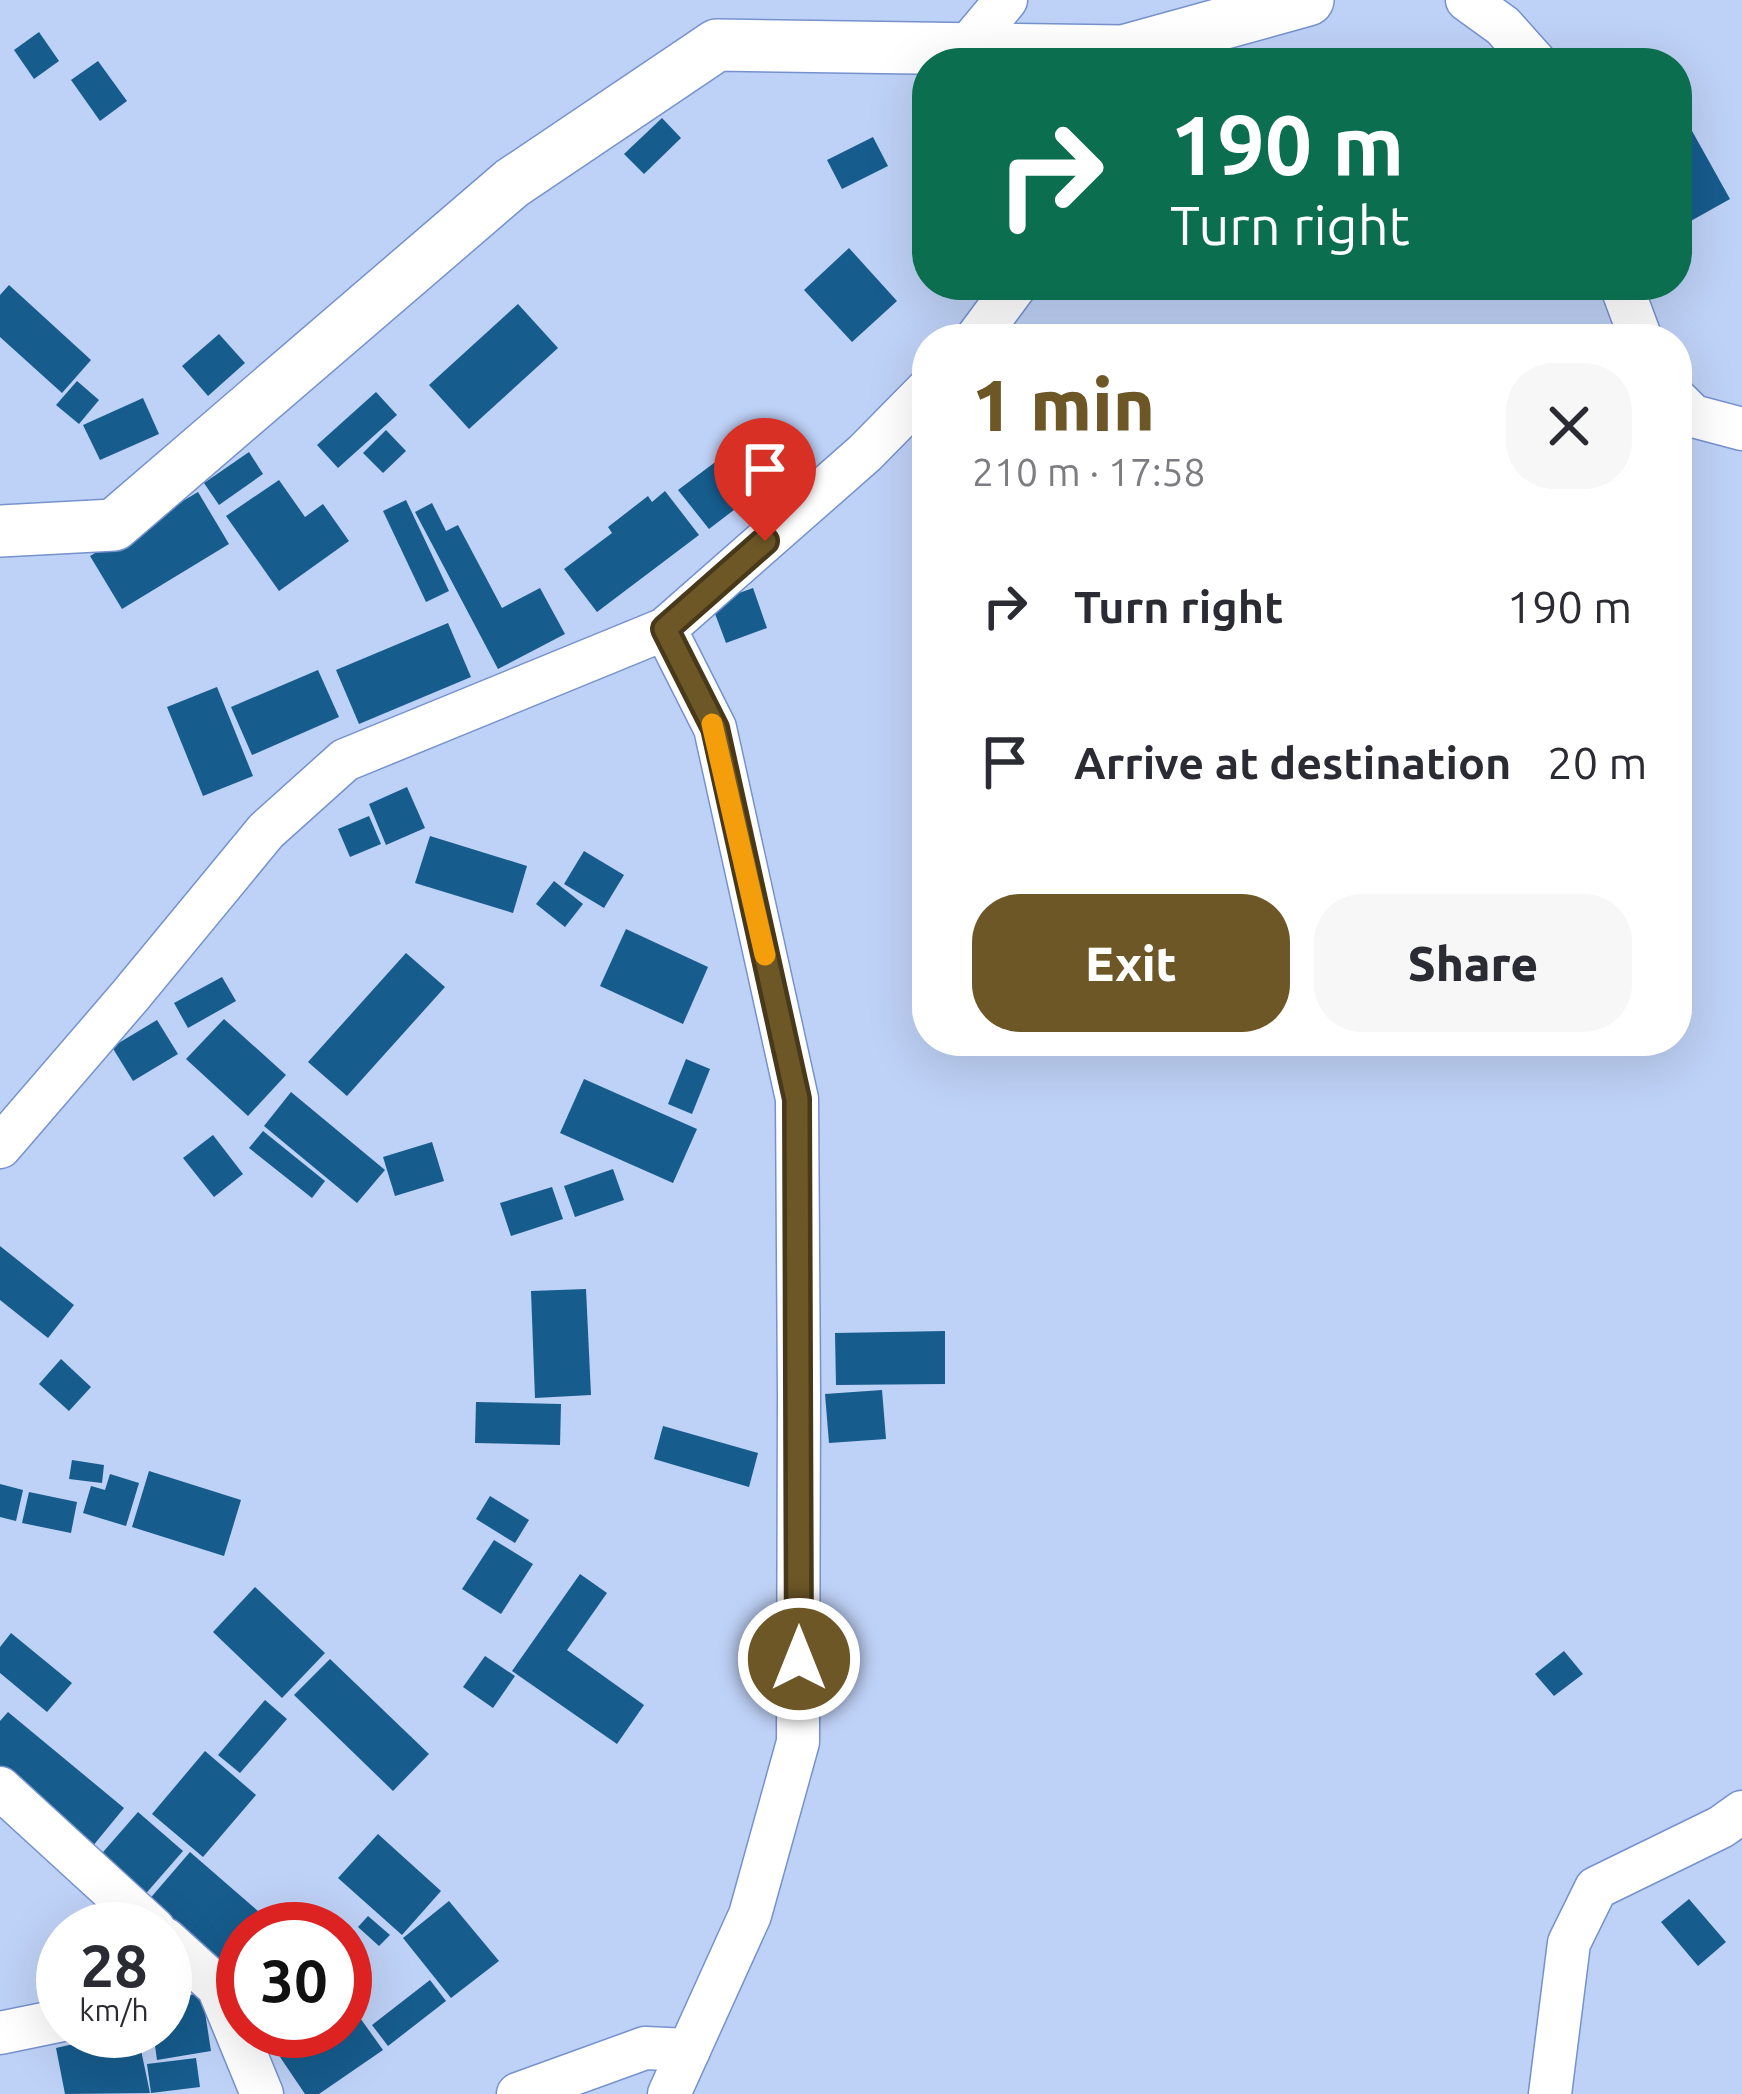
<!DOCTYPE html>
<html lang="en">
<head>
<meta charset="utf-8">
<style>
	:root { --surface:#fff; --page:#f7f7f7; --text:#2b2b33; --muted:#7c7c81; --accent:#6d5727 }
	body { margin:0; font-family:Ubuntu,sans-serif; background:var(--page); color:var(--text); height:100vh; display:flex; flex-direction:column; font-size:45px; white-space:nowrap }
	* { box-sizing:border-box; margin:0 }
	p { font-size:39px; color:var(--muted) }
	.icon { flex:none; width:66px; height:66px; fill:none; stroke:currentColor; stroke-width:2; stroke-linecap:round; stroke-linejoin:round }
	.map { position:relative; flex:1; overflow:hidden }
	.details { position:absolute; left:912px; top:324px; width:780px; height:732px; display:flex; flex-direction:column; background:var(--surface); border-radius:48px; box-shadow:0 12px 48px #0002 }
	.details>* { flex:none }
	.banner { position:absolute; left:912px; top:48px; width:780px; height:252px; border-radius:48px; box-shadow:0 12px 48px #0002; background:#0b6e4f; color:#fff; overflow:hidden }
	.speed { position:absolute; left:36px; top:1902px; display:flex; gap:24px; font-size:60px; font-weight:700; text-align:center }
	.speed>* { display:grid; place-content:center; width:156px; height:156px; border-radius:50%; background:var(--surface); box-shadow:0 12px 48px #0002; line-height:1 }
	.speed small { font-size:30px; font-weight:400 }
	.speed .limit { border:18px solid #d22; background:#fff; color:#111 }
	.pin { position:absolute; display:grid; place-items:center; width:102px; height:102px; color:#fff; margin:-123px -51px; border-radius:50% 50% 50% 0; rotate:-45deg; box-shadow:0 0 12px #0007 }
	.pin .icon { rotate:45deg }
	.me { position:absolute; width:132px; margin:-66px; rotate:0deg; stroke-linejoin:round; filter:drop-shadow(0 0 9px #0008) }
	.turn { display:flex; align-items:center; gap:42px; height:252px; padding:0 60px; font-size:54px }
	.turn .icon { width:156px; height:156px; stroke-width:2.5 }
	.turn b { display:block; font-size:84px; line-height:102px }
	.round { display:grid; place-items:center; flex:none; width:126px; height:126px; border-radius:48px; background:var(--page) }
	.overview { display:flex; align-items:center; justify-content:space-between; height:204px; padding:0 60px }
	h1 { font-size:72px; font-weight:800; line-height:90px; color:var(--accent) }
	.action { display:flex; gap:24px; margin-top:auto; padding:24px 60px }
	.action a { flex:1; height:138px; border-radius:48px; background:var(--accent); color:#fff; font-size:48px; font-weight:800; line-height:138px; text-align:center }
	.action a+a { background:var(--page); color:var(--text) }
	ul { padding:0; list-style:none }
	li { display:flex; align-items:center; gap:36px; height:156px; padding:0 60px }
	li div { flex:1 }
	li b { display:block; font-size:45px }
	li em { font-style:normal }
	.map>svg:first-child { display:block }
	.building { fill:#165c8d }
	.lines { fill:none; stroke-linecap:round; stroke-linejoin:round }
	.minor-casing { stroke:#7692cd; stroke-width:45 }
	.tertiary-casing { stroke:#7692cd; stroke-width:54 }
	.minor { stroke:#fff; stroke-width:42 }
	.tertiary { stroke:#fff; stroke-width:51 }
	.route-casing { stroke:#473919; stroke-width:30 }
	.route { stroke:#6d5727; stroke-width:21 }
	.slow { stroke:#f59e0b; stroke-width:21 }
</style>
</head>
<body>
<div class="map">
<svg width="1742" height="2094" viewBox="0 0 1742 2094">
	<rect width="100%" height="100%" fill="#bed1f6"/>
	<g class="building">
		<polygon points="39,32 59,61 34,79 14,50"/>
		<polygon points="98,61 127,101 100,121 71,80"/>
		<polygon points="1677,104 1730,199 1689,222 1677,200"/>
		<polygon points="662,118 681,138 644,174 624,154"/>
		<polygon points="873,137 888,166 842,189 827,160"/>
		<polygon points="849,248 897,301 852,342 804,290"/>
		<polygon points="9,285 91,360 62,393 0,337 0,295"/>
		<polygon points="518,304 558,348 469,429 429,385"/>
		<polygon points="219,334 245,363 208,396 182,366"/>
		<polygon points="77,381 99,400 79,424 56,405"/>
		<polygon points="376,392 397,415 338,468 317,445"/>
		<polygon points="143,398 159,434 100,460 83,425"/>
		<polygon points="386,430 406,451 383,473 363,453"/>
		<polygon points="730,451 760,490 709,529 678,490"/>
		<polygon points="249,452 263,474 219,505 204,483"/>
		<polygon points="279,480 305,517 323,504 349,541 279,591 226,516"/>
		<polygon points="665,491 699,535 597,612 564,569 612,533 608,527 648,496 652,502"/>
		<polygon points="198,492 229,544 122,609 90,556"/>
		<polygon points="406,500 449,591 426,602 383,511"/>
		<polygon points="432,503 446,531 458,525 502,608 540,588 565,634 498,669 415,512"/>
		<polygon points="753,588 767,628 726,643 711,603"/>
		<polygon points="448,623 471,677 359,724 336,670"/>
		<polygon points="318,670 339,717 252,755 231,707"/>
		<polygon points="217,687 253,776 203,796 167,707"/>
		<polygon points="407,787 425,828 386,845 369,804"/>
		<polygon points="369,816 381,844 350,857 338,829"/>
		<polygon points="430,836 527,866 513,913 415,883"/>
		<polygon points="584,851 624,875 604,908 564,884"/>
		<polygon points="554,881 583,904 565,927 536,904"/>
		<polygon points="626,929 708,967 683,1024 600,986"/>
		<polygon points="406,953 445,987 347,1096 308,1062"/>
		<polygon points="222,977 236,1001 188,1028 174,1003"/>
		<polygon points="224,1019 286,1075 248,1116 186,1059"/>
		<polygon points="157,1020 178,1054 133,1081 112,1047"/>
		<polygon points="686,1059 710,1069 692,1114 668,1104"/>
		<polygon points="584,1079 697,1129 673,1183 560,1133"/>
		<polygon points="291,1092 385,1170 357,1203 264,1126"/>
		<polygon points="263,1131 325,1181 312,1198 249,1148"/>
		<polygon points="213,1135 243,1174 214,1197 183,1158"/>
		<polygon points="432,1142 444,1181 395,1196 383,1157"/>
		<polygon points="613,1169 624,1200 575,1217 564,1186"/>
		<polygon points="552,1187 563,1219 511,1236 500,1203"/>
		<polygon points="0,1246 74,1305 48,1338 0,1300"/>
		<polygon points="586,1289 591,1395 535,1398 531,1291"/>
		<polygon points="945,1331 945,1384 836,1385 835,1333"/>
		<polygon points="61,1359 91,1387 69,1411 39,1384"/>
		<polygon points="882,1390 886,1439 829,1443 825,1394"/>
		<polygon points="476,1402 561,1404 560,1445 475,1443"/>
		<polygon points="663,1426 758,1453 749,1487 654,1459"/>
		<polygon points="72,1460 104,1465 102,1483 69,1479"/>
		<polygon points="149,1471 241,1500 224,1556 132,1527"/>
		<polygon points="110,1474 139,1483 126,1526 83,1513 91,1486 105,1490"/>
		<polygon points="0,1484 23,1490 16,1521 0,1517"/>
		<polygon points="29,1492 77,1502 71,1533 22,1523"/>
		<polygon points="490,1496 529,1520 515,1543 476,1519"/>
		<polygon points="494,1540 533,1564 501,1614 462,1589"/>
		<polygon points="580,1574 607,1593 567,1650 644,1705 617,1744 512,1671"/>
		<polygon points="255,1587 325,1653 282,1698 213,1632"/>
		<polygon points="11,1633 72,1683 47,1712 0,1673 0,1647"/>
		<polygon points="1564,1651 1583,1674 1554,1696 1535,1674"/>
		<polygon points="485,1656 515,1676 493,1708 463,1687"/>
		<polygon points="330,1659 429,1754 393,1791 294,1695"/>
		<polygon points="265,1700 287,1719 240,1773 218,1755"/>
		<polygon points="8,1712 124,1808 92,1847 0,1771 0,1721"/>
		<polygon points="205,1751 256,1795 203,1857 152,1814"/>
		<polygon points="138,1812 183,1851 142,1898 97,1859"/>
		<polygon points="378,1834 441,1891 402,1935 338,1878"/>
		<polygon points="190,1852 266,1918 256,1929 243,1929 243,1944 217,1974 141,1909"/>
		<polygon points="1689,1899 1726,1942 1698,1966 1661,1922"/>
		<polygon points="449,1901 499,1961 451,1998 403,1938"/>
		<polygon points="368,1916 390,1935 379,1946 358,1927"/>
		<polygon points="430,1980 446,2001 388,2046 372,2025"/>
		<polygon points="202,1993 211,2051 157,2060 153,2031 165,2031 165,1999"/>
		<polygon points="353,2008 383,2050 319,2094 305,2094 280,2057 318,2031 345,2031 345,2013"/>
		<polygon points="76,2031 137,2031 150,2093 65,2094 56,2048 78,2043"/>
		<polygon points="196,2058 200,2087 151,2093 147,2064"/>
	</g>
	<g class="lines">
		<g class="minor-casing">
			<g id="minor">
				<polyline points="1467,0 1503,26 1536,63"/>
				<polyline points="965,49 1006,0"/>
				<polyline points="1621,285 1641,339"/>
				<polyline points="976,339 1016,285"/>
				<polyline points="1677,400 1693,416 1742,429"/>
				<polyline points="665,629 715,728 797,1099 799,1396 798,1742 750,1915 669,2094"/>
				<polyline points="0,1147 130,996 266,831 345,760 665,629 865,453 927,390"/>
				<polyline points="0,1788 154,1929"/>
				<polyline points="165,1939 218,1987 262,2094"/>
				<polyline points="0,2033 63,2020"/>
				<polyline points="518,2094 645,2048 689,2050"/>
				<polyline points="1550,2094 1569,1943 1596,1888 1721,1827 1742,1812"/>
			</g>
		</g>
		<g class="tertiary-casing">
			<polyline id="tertiary" points="0,531 114,525 512,183 717,45 1123,51 1308,0"/>
		</g>
		<use href="#minor" class="minor"/>
		<use href="#tertiary" class="tertiary"/>
	</g>
	<g class="lines">
		<g class="route-casing">
			<polyline id="route" points="765,541 665,629 715,728 797,1099 799,1659"/>
		</g>
		<use href="#route" class="route"/>
		<polyline class="slow" points="712,724 765,955"/>
	</g>
</svg>
<div class="speed"><div>28<small>km/h</small></div><div class="limit">30</div></div>
<div class="pin" style="left:765px;top:541px;background:#d93025"><svg class="icon" aria-label="arrive" viewBox="0 0 24 24"><path d="M6 21V4h12l-3 4 3 4H6"/></svg></div>
<svg class="me" style="left:799px;top:1659px" viewBox="-20 -20 40 40"><circle r="17" fill="#6d5727" stroke="#fff" stroke-width="3"/><path d="M0-11L8 9 0 5-8 9z" fill="#fff"/></svg>
<div class="banner">
<div class="turn"><svg class="icon" aria-label="right" viewBox="0 0 24 24"><path d="M7 20v-9h11M14 6l5 5-5 5"/></svg><div><b>190 m</b>Turn right</div></div>
</div>
<section class="details">
<div class="overview"><div><h1>1 min</h1><p>210 m · 17:58</p></div><a class="round"><svg class="icon" aria-label="close" viewBox="0 0 24 24"><path d="M6 6l12 12M18 6L6 18"/></svg></a></div>
<ul>
<li><svg class="icon" aria-label="right" viewBox="0 0 24 24"><path d="M7 20v-9h11M14 6l5 5-5 5"/></svg><div><b>Turn right</b></div><em>190 m</em></li>
<li><svg class="icon" aria-label="arrive" viewBox="0 0 24 24"><path d="M6 21V4h12l-3 4 3 4H6"/></svg><div><b>Arrive at destination</b></div><em>20 m</em></li>
</ul>
<div class="action"><a>Exit</a><a>Share</a></div>
</section>
</div>
</body>
</html>
